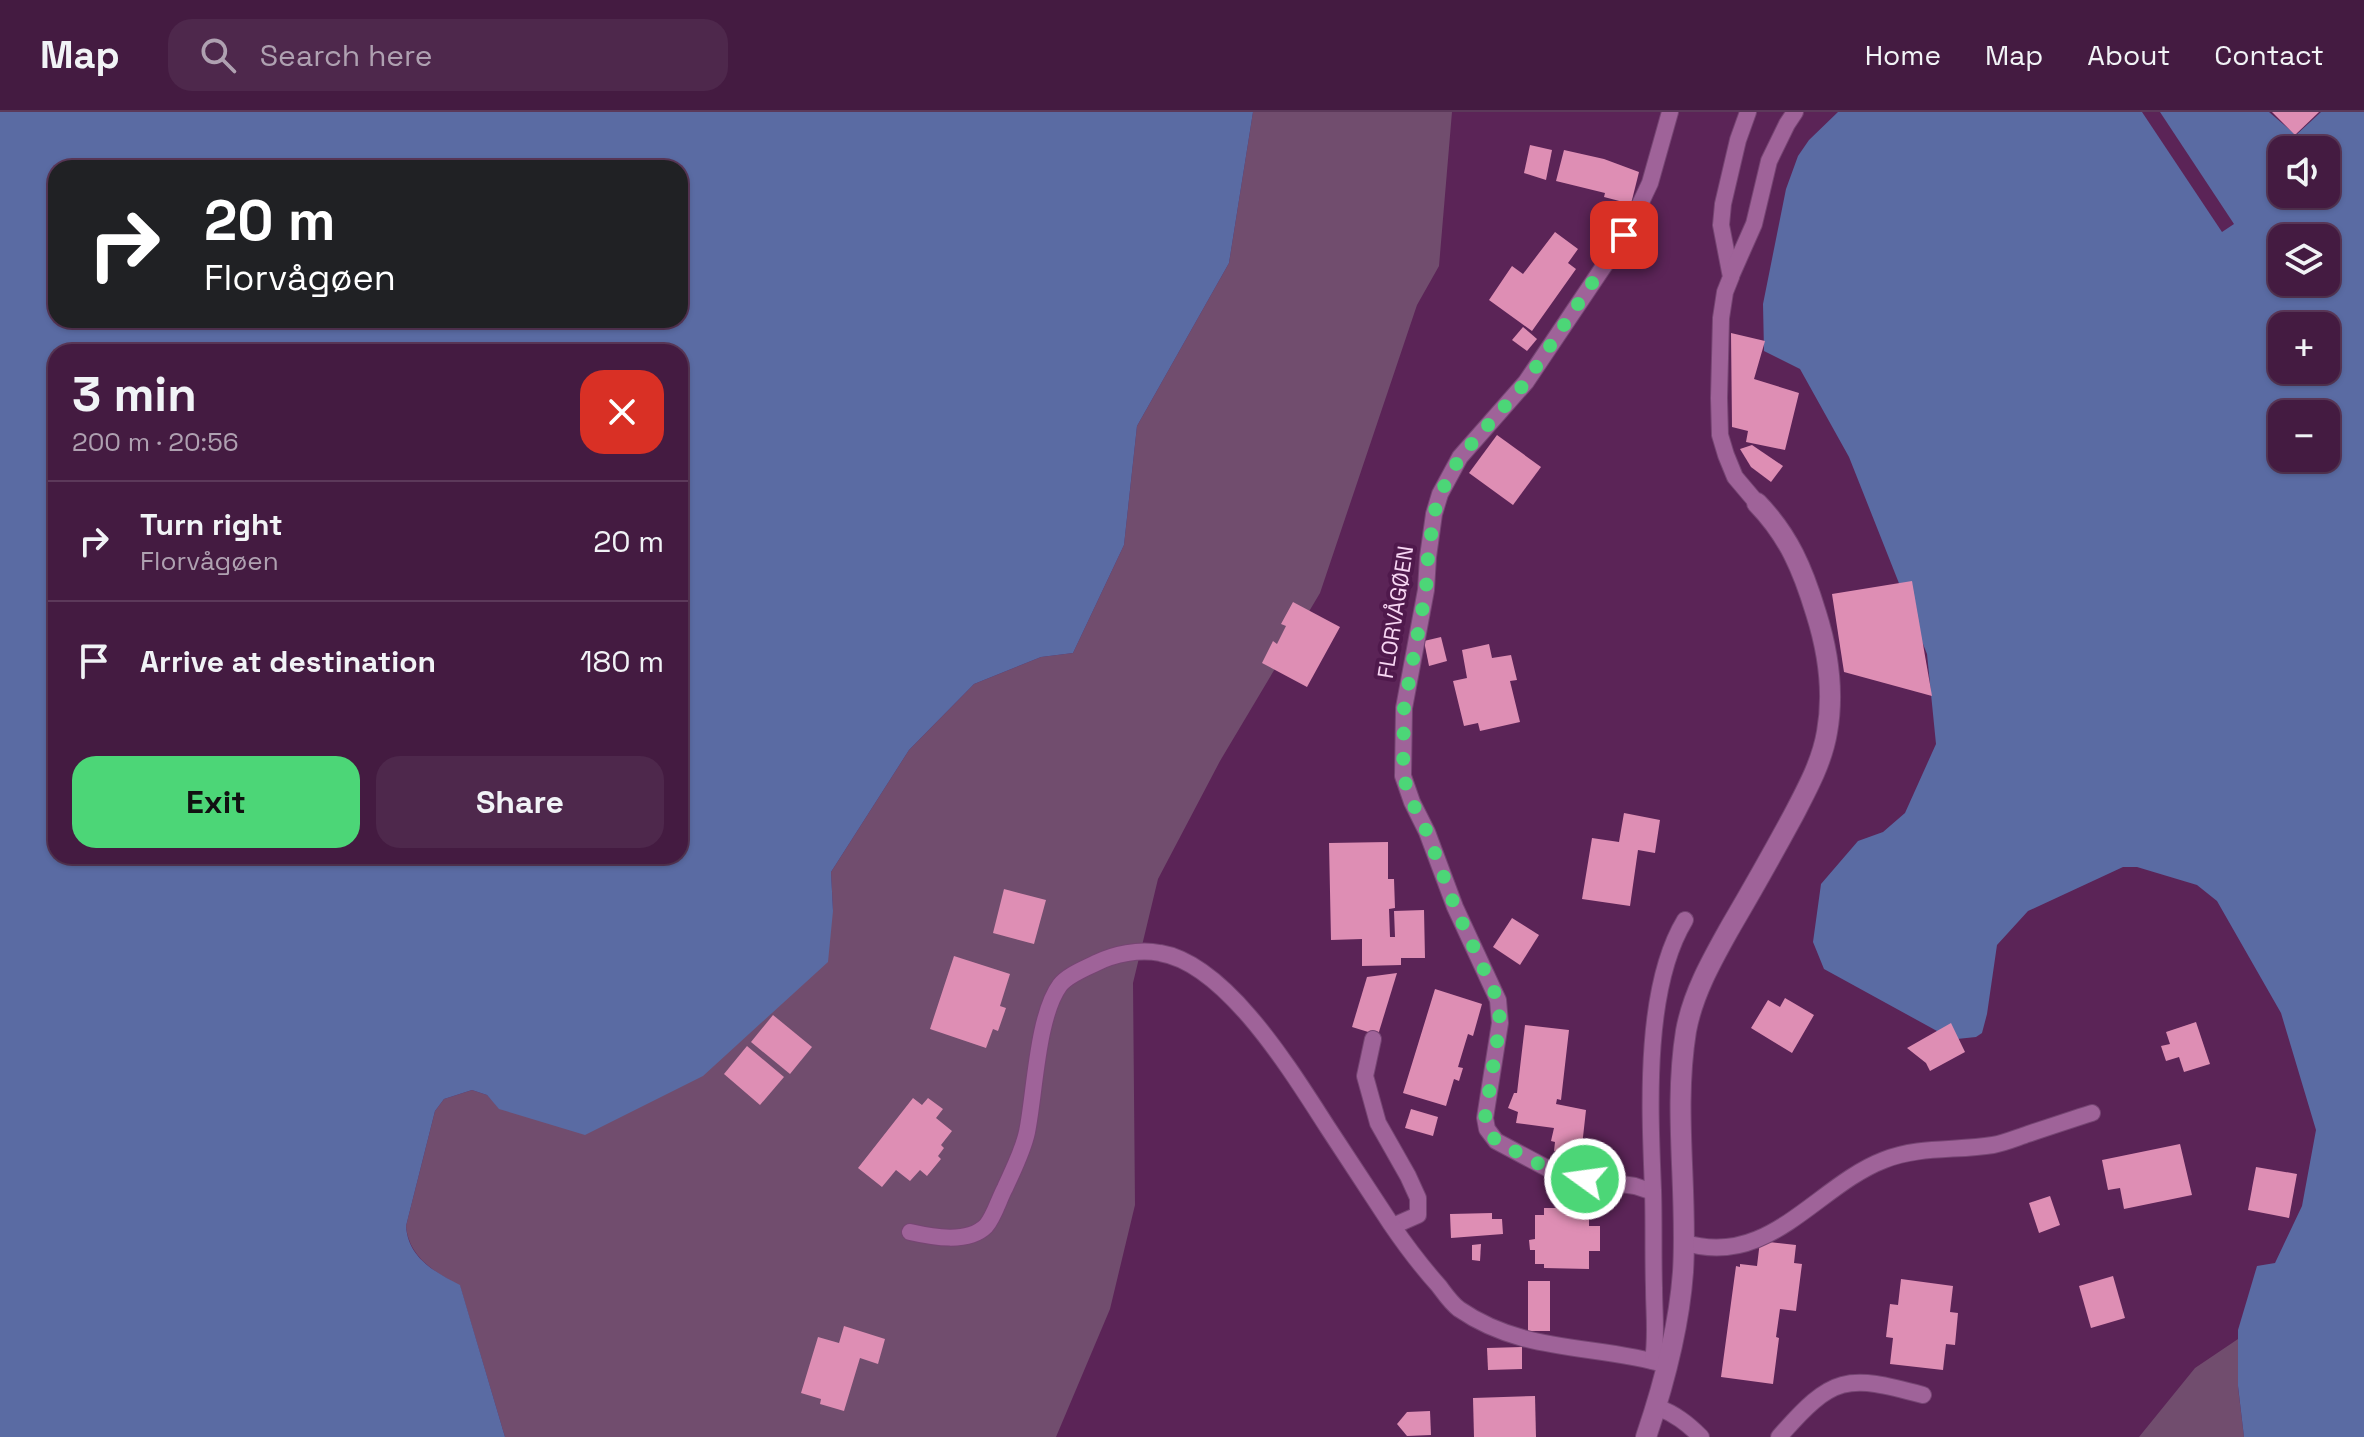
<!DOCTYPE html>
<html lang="en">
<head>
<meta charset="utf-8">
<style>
	:root { --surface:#441b41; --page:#4e284c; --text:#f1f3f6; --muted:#afa1b1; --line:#5c395a; --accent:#4cd677 }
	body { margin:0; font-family:"Space Grotesk",sans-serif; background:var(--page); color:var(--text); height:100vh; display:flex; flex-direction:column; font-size:30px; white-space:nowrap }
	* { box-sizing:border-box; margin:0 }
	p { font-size:26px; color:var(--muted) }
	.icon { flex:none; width:44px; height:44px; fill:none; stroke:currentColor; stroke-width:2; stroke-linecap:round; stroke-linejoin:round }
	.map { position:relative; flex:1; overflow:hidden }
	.panel { position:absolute; left:48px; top:232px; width:640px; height:520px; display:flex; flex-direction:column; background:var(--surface); border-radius:24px; box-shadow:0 2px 6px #0004,0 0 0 2px var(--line) }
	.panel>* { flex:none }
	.top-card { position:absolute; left:48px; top:48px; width:640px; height:168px; border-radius:24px; box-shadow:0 2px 6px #0004,0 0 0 2px var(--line); background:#202124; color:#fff; overflow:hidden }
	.controls { position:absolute; left:2268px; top:24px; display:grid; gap:16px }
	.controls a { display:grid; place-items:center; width:72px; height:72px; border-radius:16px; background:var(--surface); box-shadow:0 2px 6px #0004,0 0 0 2px var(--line); font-size:40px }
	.pin { position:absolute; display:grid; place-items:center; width:68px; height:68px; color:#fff; margin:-34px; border-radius:16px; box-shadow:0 4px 12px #0006 }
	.me { position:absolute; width:88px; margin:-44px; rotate:284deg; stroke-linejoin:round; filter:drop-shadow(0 0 6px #0008) }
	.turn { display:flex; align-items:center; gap:28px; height:168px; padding:0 24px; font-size:36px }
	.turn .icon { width:104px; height:104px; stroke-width:2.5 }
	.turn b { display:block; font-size:56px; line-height:68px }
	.round { display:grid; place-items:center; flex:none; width:84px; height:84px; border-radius:24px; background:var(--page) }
	.overview { display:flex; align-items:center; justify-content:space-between; height:136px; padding:0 24px }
	h1 { font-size:48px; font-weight:700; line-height:60px }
	.primary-button { display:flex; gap:16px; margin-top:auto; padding:16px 24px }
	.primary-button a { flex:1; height:92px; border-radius:24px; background:var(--accent); color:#111; font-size:32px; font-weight:700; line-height:92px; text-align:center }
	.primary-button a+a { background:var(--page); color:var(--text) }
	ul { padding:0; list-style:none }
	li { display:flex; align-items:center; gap:24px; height:120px; padding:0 24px; border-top:2px solid var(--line) }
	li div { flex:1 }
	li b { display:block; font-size:30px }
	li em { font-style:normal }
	header { display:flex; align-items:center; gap:48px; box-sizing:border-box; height:112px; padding:0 40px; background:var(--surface); border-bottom:2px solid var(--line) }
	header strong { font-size:38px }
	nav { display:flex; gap:44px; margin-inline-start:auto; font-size:28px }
	.search { width:560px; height:72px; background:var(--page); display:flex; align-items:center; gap:20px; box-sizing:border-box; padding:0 28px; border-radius:24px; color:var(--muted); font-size:30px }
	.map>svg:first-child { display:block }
	.green { fill:#714d6e }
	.water { fill:#5a6ba3; fill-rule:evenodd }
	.pier { fill:#5b2457 }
	.building { fill:#de8eb4 }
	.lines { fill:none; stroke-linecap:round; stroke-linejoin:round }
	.lane-casing { stroke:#764573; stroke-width:18 }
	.secondary-casing { stroke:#764573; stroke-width:22 }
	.lane { stroke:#9f6399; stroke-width:16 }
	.secondary { stroke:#9f6399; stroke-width:20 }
	.route { stroke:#4cd677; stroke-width:14; stroke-dasharray:0 25.2 }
	.labels { text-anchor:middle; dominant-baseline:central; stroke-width:8; stroke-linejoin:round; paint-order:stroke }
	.street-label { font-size:22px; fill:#f8d7f4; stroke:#4f194c }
</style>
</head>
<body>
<header>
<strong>Map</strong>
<div class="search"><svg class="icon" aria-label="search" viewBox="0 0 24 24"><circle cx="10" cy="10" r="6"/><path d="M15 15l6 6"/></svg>Search here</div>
<nav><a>Home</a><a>Map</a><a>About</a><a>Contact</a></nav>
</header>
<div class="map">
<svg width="2364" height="1325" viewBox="0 0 2364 1325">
	<rect width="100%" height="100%" fill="#5b2457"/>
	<g class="green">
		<path d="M1253 0H1452L1439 154 1417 193 1320 481 1220 649 1158 767 1133 871 1135 1093 1110 1197 1056 1325H505L460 1174C435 1160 409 1146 406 1114L435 999 444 987 472 978 487 983 500 997 833 799 831 760 909 638 974 572 1041 545 1073 541 1124 433 1137 314 1229 151Z"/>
		<polygon points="2238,1227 2238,1275 2244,1325 2139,1325 2195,1256"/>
	</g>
	<g class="water">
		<path d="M0 0H1253L1229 151 1137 314 1124 433 1073 541 1041 545 974 572 909 638 831 760 833 799 828 850 703 964 585 1023 499 997 487 983 472 978 444 987 435 999 406 1114C408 1146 435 1160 460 1173L505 1325H0ZM56 56H680V208H56ZM56 240H680V744H56Z"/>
		<path d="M1838 0H2269L2296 23 2321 0H2364V1325H2244L2238 1274V1218L2257 1154 2275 1151 2302 1094 2316 1018 2281 901 2217 789 2197 773 2137 755H2123L2028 799 1997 833 1987 902 1982 921 1976 925 1957 927 1937 919 1824 857 1813 830 1821 772 1858 729 1883 720 1905 701 1936 632 1927 542 1849 345 1800 257 1764 239 1763 192 1786 77 1798 44 1809 28ZM2282 38H2326V82H2282ZM2282 126H2326V170H2282ZM2282 214H2326V258H2282ZM2282 302H2326V346H2282Z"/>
	</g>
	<polygon class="pier" points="2142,0 2160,0 2234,112 2222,120"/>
	<g class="building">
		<polygon points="2272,0 2319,0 2295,23"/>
		<polygon points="1530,33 1552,38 1546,68 1524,61"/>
		<polygon points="1564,38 1604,47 1639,60 1631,92 1604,85 1605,81 1556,69"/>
		<polygon points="1555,120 1578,137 1568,151 1576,157 1532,219 1489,188 1512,154 1523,162"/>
		<polygon points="1523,215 1537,227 1527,239 1512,228"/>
		<polygon points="1731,221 1765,229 1754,267 1799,281 1785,338 1746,330 1748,319 1732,315"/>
		<polygon points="1497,323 1541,355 1513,393 1469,361"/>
		<polygon points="1752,333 1783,354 1771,370 1751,355 1740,337"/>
		<polygon points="1912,469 1932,584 1844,560 1832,482"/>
		<polygon points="1293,490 1340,515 1307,575 1262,551 1273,529 1277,532 1286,514 1281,512"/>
		<polygon points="1441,525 1447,549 1429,554 1424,529"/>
		<polygon points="1489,532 1492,546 1511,543 1517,568 1510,569 1520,610 1480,619 1478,611 1464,614 1453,569 1467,566 1462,538"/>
		<polygon points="1624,701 1660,708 1655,741 1638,738 1630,794 1582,787 1592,726 1619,730"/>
		<polygon points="1388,730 1388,767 1394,767 1395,796 1389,797 1390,825 1395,825 1394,799 1424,798 1425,846 1401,846 1401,853 1362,854 1362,827 1331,828 1329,731"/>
		<polygon points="1004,777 1046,788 1034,832 993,821"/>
		<polygon points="1512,806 1539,823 1520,853 1493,835"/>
		<polygon points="954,844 1010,862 1000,894 1006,896 998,919 993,917 986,936 930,917"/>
		<polygon points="1397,861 1378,923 1352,915 1367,865"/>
		<polygon points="1435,877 1482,892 1473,924 1468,922 1458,955 1463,956 1459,969 1454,967 1446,994 1403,981"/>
		<polygon points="1785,886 1814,903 1792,941 1751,916 1768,888 1780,895"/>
		<polygon points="773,903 812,935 790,962 751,930"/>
		<polygon points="2196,910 2210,952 2184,960 2179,945 2166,949 2161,934 2170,932 2166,920"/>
		<polygon points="1951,911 1965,940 1930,959 1926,951 1907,936"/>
		<polygon points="1525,913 1569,918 1561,988 1557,987 1556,992 1586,998 1581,1043 1554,1039 1555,1030 1551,1029 1554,1016 1516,1011 1518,1000 1508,996 1514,981 1517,981"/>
		<polygon points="747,934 784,965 760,993 724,962"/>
		<polygon points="913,986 922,993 928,986 943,997 936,1006 952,1019 941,1033 944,1036 938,1044 941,1047 927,1064 920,1058 910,1069 896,1058 882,1075 858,1056"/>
		<polygon points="1411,997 1438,1005 1433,1024 1405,1016"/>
		<polygon points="2180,1032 2192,1083 2124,1097 2120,1076 2108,1078 2102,1048"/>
		<polygon points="2256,1055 2297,1062 2289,1106 2248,1098"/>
		<polygon points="2050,1084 2060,1113 2039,1121 2029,1091"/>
		<polygon points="1544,1096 1589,1096 1589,1114 1600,1114 1600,1139 1589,1139 1589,1157 1544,1156 1544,1152 1535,1152 1535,1138 1530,1138 1529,1128 1535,1127 1535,1103 1544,1103"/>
		<polygon points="1492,1101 1492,1107 1502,1107 1503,1122 1451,1126 1450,1102"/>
		<polygon points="1760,1129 1796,1133 1794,1151 1802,1152 1796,1199 1780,1197 1776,1225 1779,1226 1773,1272 1721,1265 1736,1154 1740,1155 1740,1152 1757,1154"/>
		<polygon points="1481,1132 1480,1149 1472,1148 1472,1133"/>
		<polygon points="2113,1164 2125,1206 2091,1216 2079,1174"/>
		<polygon points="1901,1167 1953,1174 1950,1200 1958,1201 1955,1233 1946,1232 1943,1258 1890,1252 1893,1226 1886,1225 1890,1192 1898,1193"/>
		<rect x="1528" y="1169" width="22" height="50"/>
		<polygon points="844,1214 885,1227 878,1252 860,1246 844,1299 820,1292 821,1287 801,1281 818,1225 839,1231"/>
		<polygon points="1522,1235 1522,1257 1488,1258 1487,1236"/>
		<polygon points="1535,1284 1536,1325 1474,1325 1473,1286"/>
		<polygon points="1430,1299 1431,1323 1407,1324 1397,1312 1407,1300"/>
	</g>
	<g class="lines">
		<g class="lane-casing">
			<g id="lane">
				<polyline points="1748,0 1738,28 1723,92 1721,113 1731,165 1725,180 1721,206 1719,286 1720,323 1726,343 1735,365 1757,391"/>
				<polyline points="1731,164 1754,112 1769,49 1787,12 1795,0"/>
				<polyline points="1373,927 1365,964 1378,1011 1408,1064 1418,1086 1418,1103 1393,1114"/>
				<polyline points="1653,1080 1635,1074 1560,1063 1496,1029 1487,1017 1485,1006 1500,911 1498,888 1455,795 1427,720 1412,690 1403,664 1404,596 1426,478 1428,445 1434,402 1440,382 1460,345 1526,270 1614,139 1633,107 1650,71 1670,0"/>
				<path d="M910 1120C932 1125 968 1132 986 1114 994 1105 999 1087 1005 1076 1013 1058 1023 1039 1027 1020 1035 981 1037 904 1060 873 1068 863 1084 857 1096 851 1114 842 1139 837 1160 841 1227 852 1293 962 1328 1016 1349 1048 1370 1080 1391 1112 1406 1134 1421 1154 1439 1174 1445 1182 1451 1191 1459 1197 1524 1242 1596 1232 1667 1253"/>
				<path d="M1683 1130C1768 1158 1816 1074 1884 1048 1919 1034 1956 1039 1993 1033 2004 1031 2016 1026 2028 1022 2049 1015 2070 1008 2092 1001"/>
				<path d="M1653 1249C1657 1224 1654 1201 1654 1176 1653 1144 1654 1111 1653 1078 1650 1000 1643 877 1685 808"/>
				<path d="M1657 1295C1675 1302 1687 1311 1701 1325"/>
				<path d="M1779 1325C1833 1263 1846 1262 1923 1283"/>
			</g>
		</g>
		<g class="secondary-casing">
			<path id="secondary" d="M1646 1325C1664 1272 1679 1216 1683 1160 1688 1080 1673 999 1686 919 1693 881 1712 848 1731 814 1752 778 1773 741 1793 704 1807 677 1822 650 1827 620 1834 581 1828 539 1816 501 1803 458 1789 424 1757 391"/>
		</g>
		<use href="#lane" class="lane"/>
		<use href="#secondary" class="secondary"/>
	</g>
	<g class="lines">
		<polyline class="route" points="1585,1067 1560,1063 1496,1029 1487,1017 1485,1006 1500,911 1498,888 1455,795 1427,720 1412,690 1403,664 1404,596 1426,478 1428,445 1434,402 1440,382 1460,345 1526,270 1624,123"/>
	</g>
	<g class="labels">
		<g class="street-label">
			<text transform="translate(1395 500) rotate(-81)">FLORVÅGØEN</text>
		</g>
	</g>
</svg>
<div class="controls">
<a><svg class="icon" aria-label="sound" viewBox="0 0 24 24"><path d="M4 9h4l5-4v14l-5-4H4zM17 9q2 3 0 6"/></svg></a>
<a><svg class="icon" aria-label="layers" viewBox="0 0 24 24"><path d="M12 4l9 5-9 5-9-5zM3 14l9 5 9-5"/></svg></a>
<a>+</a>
<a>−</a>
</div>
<div class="pin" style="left:1624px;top:123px;background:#d93025"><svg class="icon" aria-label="arrive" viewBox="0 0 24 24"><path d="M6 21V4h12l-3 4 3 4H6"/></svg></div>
<svg class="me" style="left:1585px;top:1067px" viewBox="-20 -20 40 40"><circle r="17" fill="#4cd677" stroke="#fff" stroke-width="3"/><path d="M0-11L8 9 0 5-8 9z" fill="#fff"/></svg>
<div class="top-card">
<div class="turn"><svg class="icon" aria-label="right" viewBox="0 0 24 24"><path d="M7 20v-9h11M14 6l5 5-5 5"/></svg><div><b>20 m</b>Florvågøen</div></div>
</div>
<section class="panel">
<div class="overview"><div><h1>3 min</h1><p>200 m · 20:56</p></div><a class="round" style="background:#d93025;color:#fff"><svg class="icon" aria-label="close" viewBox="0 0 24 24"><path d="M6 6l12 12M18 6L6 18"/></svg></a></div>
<ul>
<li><svg class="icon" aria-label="right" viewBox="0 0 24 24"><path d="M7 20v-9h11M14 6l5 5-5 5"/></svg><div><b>Turn right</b><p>Florvågøen</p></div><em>20 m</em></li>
<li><svg class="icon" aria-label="arrive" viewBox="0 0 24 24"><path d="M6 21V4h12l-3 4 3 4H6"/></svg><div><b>Arrive at destination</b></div><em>180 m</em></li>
</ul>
<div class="primary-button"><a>Exit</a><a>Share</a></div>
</section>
</div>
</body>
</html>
